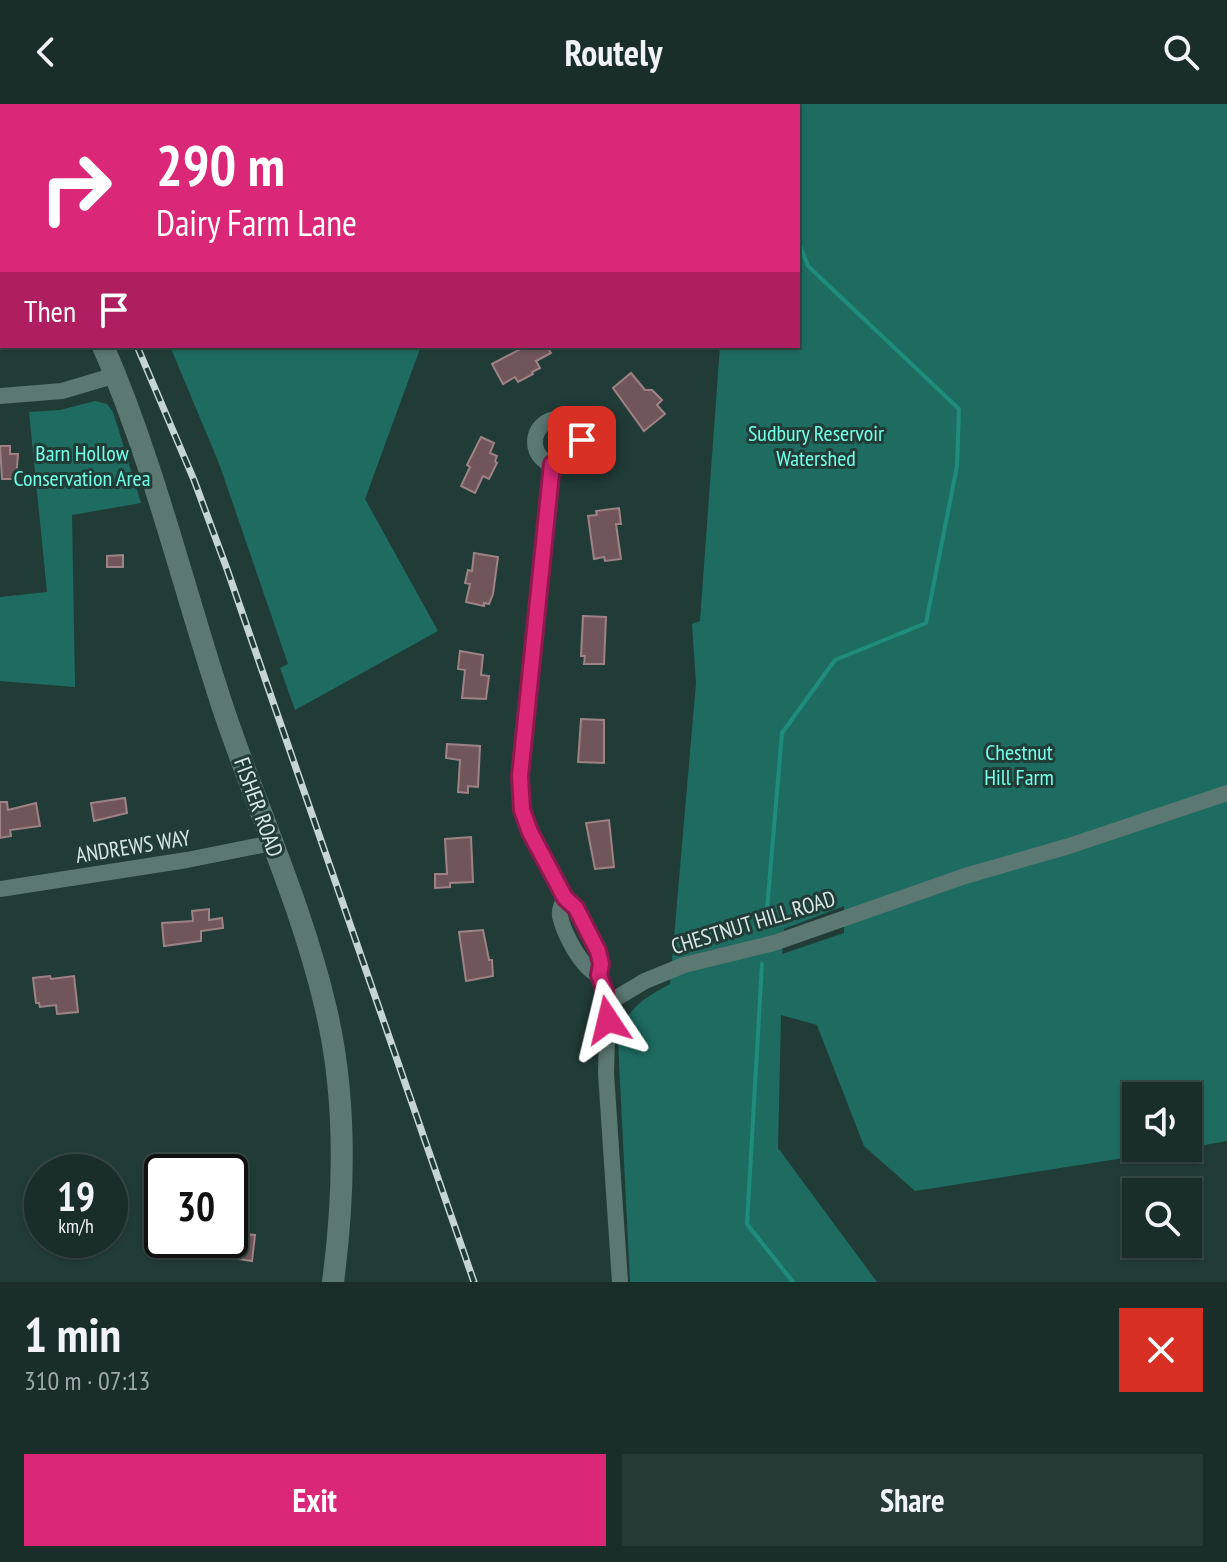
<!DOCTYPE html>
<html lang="en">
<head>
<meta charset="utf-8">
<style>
	:root { --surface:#192d29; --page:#263935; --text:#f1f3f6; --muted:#9fa8a8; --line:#374946; --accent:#db2777 }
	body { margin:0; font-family:"PT Sans Narrow",sans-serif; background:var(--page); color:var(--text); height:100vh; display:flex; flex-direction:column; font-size:30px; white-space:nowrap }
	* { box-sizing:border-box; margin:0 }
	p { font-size:26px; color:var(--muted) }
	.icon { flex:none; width:44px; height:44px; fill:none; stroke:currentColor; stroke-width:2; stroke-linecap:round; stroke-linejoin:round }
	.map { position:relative; height:1178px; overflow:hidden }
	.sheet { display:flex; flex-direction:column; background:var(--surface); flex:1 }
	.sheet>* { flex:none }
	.hud { position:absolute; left:0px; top:0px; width:800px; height:244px; box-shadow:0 2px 6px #0004,0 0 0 2px var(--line); background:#db2777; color:#fff; overflow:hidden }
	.fabs { position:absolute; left:1122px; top:978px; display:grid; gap:16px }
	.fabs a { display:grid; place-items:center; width:80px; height:80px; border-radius:0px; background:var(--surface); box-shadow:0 2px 6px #0004,0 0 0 2px var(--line); font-size:40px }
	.speed { position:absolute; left:24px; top:1050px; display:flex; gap:16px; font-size:40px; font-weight:700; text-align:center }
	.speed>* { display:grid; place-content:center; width:104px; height:104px; border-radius:50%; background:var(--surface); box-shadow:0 2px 6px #0004,0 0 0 2px var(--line); line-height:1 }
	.speed small { font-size:20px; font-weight:400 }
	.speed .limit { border:4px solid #111; border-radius:12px; background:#fff; color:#111 }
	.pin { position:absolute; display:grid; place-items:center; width:68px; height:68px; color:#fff; margin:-34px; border-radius:16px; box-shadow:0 4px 12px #0006 }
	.me { position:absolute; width:88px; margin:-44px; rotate:350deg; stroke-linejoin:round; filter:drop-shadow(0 0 6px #0008) }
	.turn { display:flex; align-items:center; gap:28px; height:168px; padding:0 24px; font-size:36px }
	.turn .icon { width:104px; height:104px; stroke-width:2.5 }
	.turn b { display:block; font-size:56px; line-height:68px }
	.then { display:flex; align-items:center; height:76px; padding:0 24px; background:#0003; gap:16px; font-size:30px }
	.round { display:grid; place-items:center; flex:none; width:84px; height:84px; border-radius:0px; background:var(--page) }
	.headline { display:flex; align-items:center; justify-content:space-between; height:136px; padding:0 24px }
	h1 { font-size:48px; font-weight:800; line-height:60px }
	.primary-button { display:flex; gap:16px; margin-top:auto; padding:16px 24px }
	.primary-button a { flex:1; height:92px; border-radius:0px; background:var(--accent); color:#fff; font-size:32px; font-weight:800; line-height:92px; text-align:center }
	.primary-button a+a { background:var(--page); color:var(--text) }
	header { display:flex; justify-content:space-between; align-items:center; height:104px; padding:0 24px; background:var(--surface); font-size:36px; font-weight:800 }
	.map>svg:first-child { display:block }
	.green { fill:#1e6c60; fill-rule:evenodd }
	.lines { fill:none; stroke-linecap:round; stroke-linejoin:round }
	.stream { stroke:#208c7c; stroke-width:4 }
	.building { fill:#70565a; stroke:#9e8285; stroke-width:2 }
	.street { stroke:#5b7872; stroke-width:16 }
	.secondary { stroke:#5b7872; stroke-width:22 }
	.rail-casing { stroke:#c5d6d2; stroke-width:7 }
	.rail { stroke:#213c37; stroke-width:4; stroke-dasharray:12; stroke-linecap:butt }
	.route-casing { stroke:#8e194d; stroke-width:20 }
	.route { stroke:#db2777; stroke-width:14 }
	.labels { text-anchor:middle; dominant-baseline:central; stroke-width:6; stroke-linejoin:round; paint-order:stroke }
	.park-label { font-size:22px; fill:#74ffe7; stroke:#213c37 }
	.street-label { font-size:22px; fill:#d7e7e3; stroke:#213c37 }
</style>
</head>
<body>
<header><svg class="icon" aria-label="back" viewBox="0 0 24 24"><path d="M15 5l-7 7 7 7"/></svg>Routely<svg class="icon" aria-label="search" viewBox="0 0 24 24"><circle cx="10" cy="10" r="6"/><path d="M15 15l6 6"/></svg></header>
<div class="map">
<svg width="1227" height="1178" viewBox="0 0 1227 1178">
	<rect width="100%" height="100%" fill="#213c37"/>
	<g class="green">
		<path d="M35 0H1227V1037L1188 1044V992H1136V1044H1187L915 1087 864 1042 817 921 781 911 778 1044 877 1178H630L618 937C623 907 644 894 670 880L696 579 692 520 700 517 720 242H798V2ZM844 802V829L782 850 784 825Z"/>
		<polygon points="170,242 421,242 365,395 438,527 295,606 280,564 288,560 220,362"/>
		<polygon points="95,297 107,300 113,308 141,399 72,411 75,583 0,577 0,493 47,488 29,308 60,306"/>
	</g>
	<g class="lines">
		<g class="stream">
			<polyline points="51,0 52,2"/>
			<polyline points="766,817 782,629 835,556 926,519 957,362 959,305 808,162 798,136"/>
			<polyline points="762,860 747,1120 793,1178"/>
		</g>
	</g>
	<g class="building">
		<polygon points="526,242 547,242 551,249 536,257 540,264 532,268 533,270 518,278 515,273 503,280 492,260"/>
		<polygon points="631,269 645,286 652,286 662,296 657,301 665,310 644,327 613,284"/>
		<polygon points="481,333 494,339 490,349 497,352 495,357 497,359 489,375 483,372 475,389 461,382 470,363 467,361"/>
		<polygon points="0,342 10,342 10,350 18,350 16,375 2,375"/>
		<polygon points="619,404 621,420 616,420 621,455 605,457 604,453 594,455 588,412 597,411 596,407"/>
		<polygon points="474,449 498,453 493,490 489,500 484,499 484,502 466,498 470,480 465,479 468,466 472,467"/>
		<polygon points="123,451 123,463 107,463 107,452"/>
		<polygon points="583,512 606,513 604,560 584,560 585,552 581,552"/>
		<polygon points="460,547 483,551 481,571 489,572 486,595 462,594 465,566 458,565"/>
		<polygon points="581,615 604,616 604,659 578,658"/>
		<polygon points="447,640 480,642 478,683 468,682 468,689 458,688 460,656 446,654"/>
		<polygon points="125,694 127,709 94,717 91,699"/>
		<polygon points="0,698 7,698 8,706 36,699 40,722 10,726 11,732 0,734"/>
		<polygon points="609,716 614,763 595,765 586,719"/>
		<polygon points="471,733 473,778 450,779 450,783 435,784 435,770 447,770 445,735"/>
		<polygon points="209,805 209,816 222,814 223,824 201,827 201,837 164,842 162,819 193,817 192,807"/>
		<polygon points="483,826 489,856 492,856 493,872 466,877 459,828"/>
		<polygon points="50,872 51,875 74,872 78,908 57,910 56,901 40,903 39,899 36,899 33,874"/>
		<polygon points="236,1129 255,1131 252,1157 232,1154 233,1144 230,1144 230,1130"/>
	</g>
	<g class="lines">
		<g class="street">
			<polyline points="0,292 62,287 116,271"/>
			<circle cx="558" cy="338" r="23"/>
			<polyline points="552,360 520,672 522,706 530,728 565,794"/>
			<polyline points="0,785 187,756 272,739"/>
			<path d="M599 871C582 865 564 830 560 812 559 805 562 799 565 794L576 804 598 847 601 860 599 871 608 899 606 969 620 1178"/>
			<polyline points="608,899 645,877 684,861 774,839 965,772 1069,742 1227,689"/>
		</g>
		<g class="secondary">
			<polyline points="0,62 2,65"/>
			<path d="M103 242C154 359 183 483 223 604 256 703 301 799 325 901 347 991 345 1087 333 1178"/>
		</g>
		<g class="rail-casing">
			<g id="rail">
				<polyline points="1,0 2,2"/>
				<polyline points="137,242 194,376 227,465 474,1178"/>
			</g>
		</g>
		<use href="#rail" class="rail"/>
	</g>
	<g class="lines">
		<g class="route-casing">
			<path id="route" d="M582 336C580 353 569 362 552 360L520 672 522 706 530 728 565 794 576 804 598 847 601 860 599 871 605 887 608 916"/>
		</g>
		<use href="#route" class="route"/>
	</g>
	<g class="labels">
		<g class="park-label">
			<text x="816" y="329">Sudbury Reservoir<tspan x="816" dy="25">Watershed</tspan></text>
			<text x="82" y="349">Barn Hollow<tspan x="82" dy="25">Conservation Area</tspan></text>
			<text x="1019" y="648">Chestnut<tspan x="1019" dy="25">Hill Farm</tspan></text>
		</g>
		<g class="street-label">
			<text transform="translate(259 703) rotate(70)">FISHER ROAD</text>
			<text transform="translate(133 742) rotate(-9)">ANDREWS WAY</text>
			<text transform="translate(753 818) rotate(-17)">CHESTNUT HILL ROAD</text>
		</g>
	</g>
</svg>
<div class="fabs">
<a><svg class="icon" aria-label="sound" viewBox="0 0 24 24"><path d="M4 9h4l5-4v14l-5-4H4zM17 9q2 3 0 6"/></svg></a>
<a><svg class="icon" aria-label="search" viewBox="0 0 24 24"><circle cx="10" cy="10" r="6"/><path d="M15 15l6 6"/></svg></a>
</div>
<div class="speed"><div>19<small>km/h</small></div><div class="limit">30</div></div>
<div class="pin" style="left:582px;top:336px;background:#d93025"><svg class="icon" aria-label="arrive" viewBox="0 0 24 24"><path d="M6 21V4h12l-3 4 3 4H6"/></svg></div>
<svg class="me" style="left:608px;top:916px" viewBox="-20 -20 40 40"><path d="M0-17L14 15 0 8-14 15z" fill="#db2777" stroke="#fff" stroke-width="4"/></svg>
<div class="hud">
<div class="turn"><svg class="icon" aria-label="right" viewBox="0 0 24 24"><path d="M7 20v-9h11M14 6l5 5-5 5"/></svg><div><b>290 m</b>Dairy Farm Lane</div></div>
<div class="then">Then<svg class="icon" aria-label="arrive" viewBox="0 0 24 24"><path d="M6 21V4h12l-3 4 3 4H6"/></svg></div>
</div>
</div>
<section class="sheet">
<div class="headline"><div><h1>1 min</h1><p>310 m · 07:13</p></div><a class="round" style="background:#d93025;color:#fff"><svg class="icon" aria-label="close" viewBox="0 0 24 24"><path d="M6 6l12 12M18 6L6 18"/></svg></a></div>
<div class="primary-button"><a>Exit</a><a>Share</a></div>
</section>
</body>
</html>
